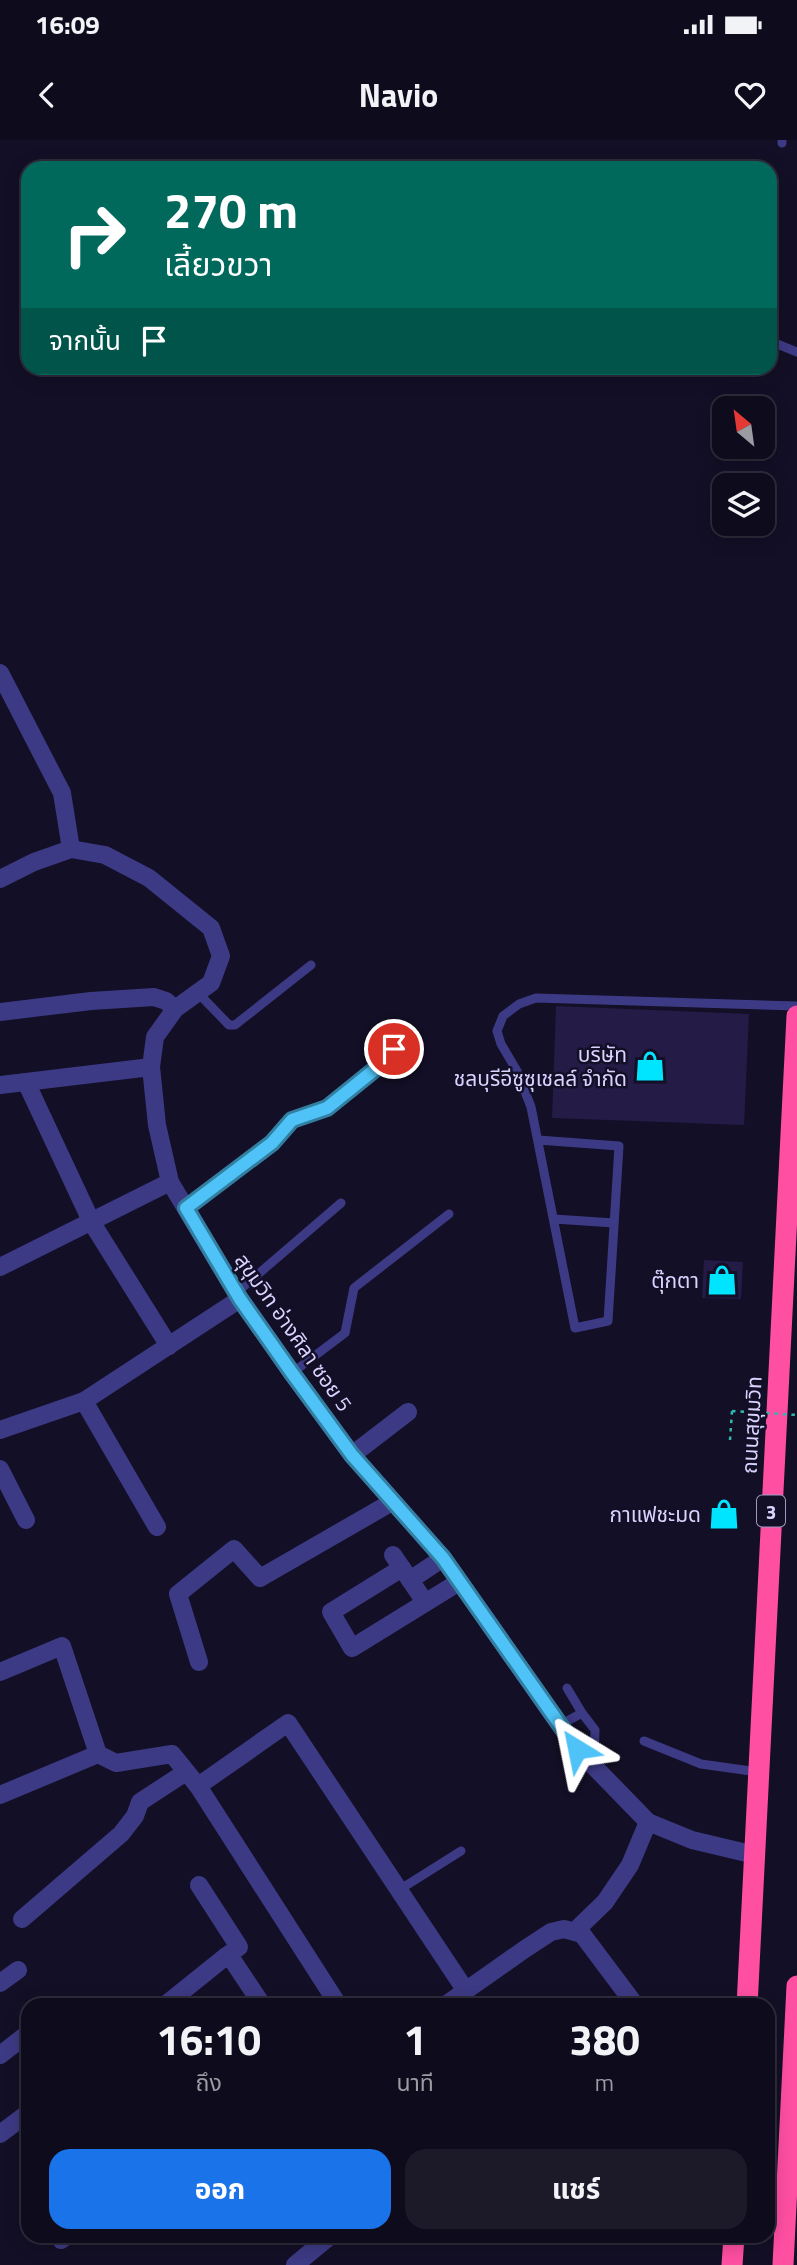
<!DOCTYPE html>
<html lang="th">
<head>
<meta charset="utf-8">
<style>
	:root { --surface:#0e0b1c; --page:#1c1929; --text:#f1f3f6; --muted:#9b9ba3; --line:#2e2b3b; --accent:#1a73e8 }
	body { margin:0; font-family:"Titillium Web","Noto Sans Thai",sans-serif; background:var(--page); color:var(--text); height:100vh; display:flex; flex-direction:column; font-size:26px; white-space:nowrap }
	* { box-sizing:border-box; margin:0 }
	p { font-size:23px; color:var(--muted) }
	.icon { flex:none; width:38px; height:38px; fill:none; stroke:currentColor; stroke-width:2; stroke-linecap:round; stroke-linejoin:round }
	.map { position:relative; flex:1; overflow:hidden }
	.details { position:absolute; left:21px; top:1858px; width:754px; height:245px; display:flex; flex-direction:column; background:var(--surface); border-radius:21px; box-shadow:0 4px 18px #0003,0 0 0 2px var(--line) }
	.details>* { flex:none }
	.guide { position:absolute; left:21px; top:21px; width:756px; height:214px; border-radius:21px; box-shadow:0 4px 18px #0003,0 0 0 2px var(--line); background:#00695c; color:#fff; overflow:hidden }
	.needle { width:46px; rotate:331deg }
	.tools { position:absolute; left:712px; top:256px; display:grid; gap:14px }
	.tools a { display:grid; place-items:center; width:63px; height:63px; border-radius:14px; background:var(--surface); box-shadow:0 4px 18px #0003,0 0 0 2px var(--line); font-size:35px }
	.pin { position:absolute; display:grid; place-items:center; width:60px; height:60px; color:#fff; margin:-30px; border:4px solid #fff; border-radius:50%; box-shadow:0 2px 7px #0007 }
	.me { position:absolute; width:77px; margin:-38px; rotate:325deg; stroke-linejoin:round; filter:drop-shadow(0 0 5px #0008) }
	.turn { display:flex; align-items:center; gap:24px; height:147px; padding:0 28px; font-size:32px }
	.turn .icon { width:91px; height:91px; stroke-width:2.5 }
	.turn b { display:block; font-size:49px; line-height:60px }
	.then { display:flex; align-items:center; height:66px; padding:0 28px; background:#0003; gap:14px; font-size:26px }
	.eta { display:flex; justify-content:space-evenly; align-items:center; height:119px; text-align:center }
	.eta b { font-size:42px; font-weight:700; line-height:49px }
	.cta { display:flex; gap:14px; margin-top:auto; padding:14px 28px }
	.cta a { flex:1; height:80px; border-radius:21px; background:var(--accent); color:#fff; font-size:28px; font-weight:700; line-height:80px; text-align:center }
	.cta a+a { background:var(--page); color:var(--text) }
	.status { display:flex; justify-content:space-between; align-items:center; height:49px; padding:0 35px; background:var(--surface); direction:ltr }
	.status svg { height:19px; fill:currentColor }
	header { display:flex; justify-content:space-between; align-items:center; height:91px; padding:0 28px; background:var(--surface); font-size:32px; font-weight:700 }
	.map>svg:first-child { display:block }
	.building { fill:#241b47 }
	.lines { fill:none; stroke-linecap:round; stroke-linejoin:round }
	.path { stroke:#2fb8b0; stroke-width:2.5; stroke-dasharray:3.5 5; stroke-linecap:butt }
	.lane { stroke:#3d3a85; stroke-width:9 }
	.street { stroke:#3d3a85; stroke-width:18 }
	.highway { stroke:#ff4fa3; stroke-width:21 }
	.path-bridge { stroke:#2fb8b0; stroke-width:2.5; stroke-dasharray:3.5 5; stroke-linecap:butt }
	.route-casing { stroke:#337fa1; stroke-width:18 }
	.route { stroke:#4fc3f7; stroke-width:12 }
	.labels { text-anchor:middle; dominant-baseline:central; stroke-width:5; stroke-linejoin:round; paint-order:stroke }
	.shield { fill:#130f26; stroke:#9e99be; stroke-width:2 }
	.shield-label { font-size:19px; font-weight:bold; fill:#d9d4ff }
	.poi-label { font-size:21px; fill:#d9d4ff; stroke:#130f26; text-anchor:end }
	.street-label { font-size:21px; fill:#d9d4ff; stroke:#130f26 }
</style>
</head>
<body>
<div class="status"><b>16:09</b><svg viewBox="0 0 49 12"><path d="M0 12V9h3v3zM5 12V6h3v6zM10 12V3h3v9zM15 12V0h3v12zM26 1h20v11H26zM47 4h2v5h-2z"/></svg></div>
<header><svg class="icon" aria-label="back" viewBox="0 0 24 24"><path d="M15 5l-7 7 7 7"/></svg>Navio<svg class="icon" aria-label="heart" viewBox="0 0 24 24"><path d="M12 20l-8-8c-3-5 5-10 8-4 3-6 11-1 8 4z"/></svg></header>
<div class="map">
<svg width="797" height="2125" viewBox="0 0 797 2125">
	<rect width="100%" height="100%" fill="#130f26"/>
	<g class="building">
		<polygon points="556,866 749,874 744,985 552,978"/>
		<polygon points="704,1120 743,1122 741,1159 702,1158"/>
	</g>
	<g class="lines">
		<polyline class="path" points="730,1300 732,1271"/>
		<g class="lane">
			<polyline points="782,0 782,3"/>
			<polyline points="770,201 797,212"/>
			<polyline points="198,853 229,885 235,885 311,825"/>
			<polyline points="538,1000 619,1006 608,1181 575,1188 531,967 517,931 501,904 497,891 503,876 519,864 536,858 797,866"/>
			<polyline points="186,1068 272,1003 293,980 327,968 379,926 408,893"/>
			<polyline points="554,1079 614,1083"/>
			<polyline points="236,1153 341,1063"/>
			<polyline points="292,1233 345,1193 354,1148 449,1074"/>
			<polyline points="582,1573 595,1590 594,1626"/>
			<polyline points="560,1585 582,1573 567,1548"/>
			<polyline points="644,1601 701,1624 758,1632"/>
			<polyline points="399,1750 461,1711"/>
		</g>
		<g class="street">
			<polyline points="0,533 62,653 71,709"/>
			<polyline points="0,739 34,722 71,709 105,715 149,738 211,788 221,816 211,843 175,869 155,897 151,927 157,985 170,1042 240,1159 292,1233 352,1315 443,1418 577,1609 648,1682 692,1700 755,1715"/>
			<polyline points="0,872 91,861 154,857 166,861 175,869"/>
			<polyline points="26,942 92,1083 169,1206"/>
			<polyline points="0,945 151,927"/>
			<polyline points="0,1127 170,1042"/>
			<polyline points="84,1261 157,1387"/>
			<polyline points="0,1290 84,1261 240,1159"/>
			<polyline points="352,1315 408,1272"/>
			<polyline points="0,1329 26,1380"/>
			<polyline points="393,1415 425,1462"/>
			<polyline points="402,1428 331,1472 352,1508 459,1442"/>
			<polyline points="410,1440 443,1418"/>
			<polyline points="199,1522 178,1454 234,1409 260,1438 392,1362"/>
			<polyline points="0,1532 62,1506 98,1614 116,1623 172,1614 198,1646 339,1866"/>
			<polyline points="198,1646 288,1583 466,1851"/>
			<polyline points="0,1655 98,1614"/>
			<polyline points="199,1745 239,1807 225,1817"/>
			<polyline points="22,1779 121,1694 135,1676 140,1662 186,1632"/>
			<polyline points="575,1791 605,1762 630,1725 648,1682"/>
			<polyline points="0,1843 18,1830"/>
			<polyline points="164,1866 225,1817 233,1821 263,1866"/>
			<polyline points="444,1866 525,1809 551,1792 564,1789 582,1794 636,1866"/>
			<polyline points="0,1915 26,1895 28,1897"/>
			<polyline points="0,1994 28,1973"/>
			<polyline points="61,2100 67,2096"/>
			<polyline points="295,2125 330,2096"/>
		</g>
		<g class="highway">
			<polyline points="747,1866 797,876"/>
			<polyline points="732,2125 734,2096"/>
			<polyline points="783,2125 797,1846"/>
		</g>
		<polyline class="path-bridge" points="732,1271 797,1275"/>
	</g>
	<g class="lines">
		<g class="route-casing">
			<polyline id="route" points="394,909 379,926 327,968 292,980 272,1003 186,1068 240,1159 292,1233 352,1315 443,1418 577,1609"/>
		</g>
		<use href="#route" class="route"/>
	</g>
	<defs>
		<g id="shop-bare" transform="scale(2.415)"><path d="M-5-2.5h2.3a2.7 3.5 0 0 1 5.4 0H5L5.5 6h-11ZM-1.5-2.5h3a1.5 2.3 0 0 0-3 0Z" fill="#00e5ff" stroke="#130f26" stroke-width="2.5" paint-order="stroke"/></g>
	</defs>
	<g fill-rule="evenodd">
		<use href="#shop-bare" x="650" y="926"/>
		<use href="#shop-bare" x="722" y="1140"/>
		<use href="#shop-bare" x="724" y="1374"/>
	</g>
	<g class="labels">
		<rect class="shield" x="757" y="1355.5" width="28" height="31" rx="5"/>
		<g class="shield-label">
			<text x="771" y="1371">3</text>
		</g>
		<g class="poi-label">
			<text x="627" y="914">บริษัท<tspan x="627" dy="24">ชลบุรีอีซูซุเชลล์ จำกัด</tspan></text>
			<text x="699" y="1140">ตุ๊กตา</text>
			<text x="701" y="1374">กาแฟชะมด</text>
		</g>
		<g class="street-label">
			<text transform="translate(294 1192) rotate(55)">สุขุมวิท อ่างศิลา ซอย 5</text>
			<text transform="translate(751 1285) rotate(-87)">ถนนสุขุมวิท</text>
		</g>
	</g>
</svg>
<div class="tools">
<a><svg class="needle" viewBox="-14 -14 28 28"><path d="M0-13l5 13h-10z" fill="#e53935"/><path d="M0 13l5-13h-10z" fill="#9b9ba3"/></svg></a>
<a><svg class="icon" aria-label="layers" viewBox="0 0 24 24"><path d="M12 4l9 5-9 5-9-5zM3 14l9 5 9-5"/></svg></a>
</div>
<div class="pin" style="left:394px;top:909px;background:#d93025"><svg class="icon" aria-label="arrive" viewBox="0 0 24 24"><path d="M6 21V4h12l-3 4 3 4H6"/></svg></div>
<svg class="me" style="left:577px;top:1609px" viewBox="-20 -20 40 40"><path d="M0-17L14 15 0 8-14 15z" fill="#4fc3f7" stroke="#fff" stroke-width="4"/></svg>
<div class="guide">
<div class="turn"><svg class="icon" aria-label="right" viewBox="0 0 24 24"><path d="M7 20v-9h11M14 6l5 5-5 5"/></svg><div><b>270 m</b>เลี้ยวขวา</div></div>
<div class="then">จากนั้น<svg class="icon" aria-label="arrive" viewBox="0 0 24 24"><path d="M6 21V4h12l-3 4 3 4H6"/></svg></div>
</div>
<section class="details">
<div class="eta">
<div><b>16:10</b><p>ถึง</p></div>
<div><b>1</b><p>นาที</p></div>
<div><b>380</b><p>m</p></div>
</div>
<div class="cta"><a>ออก</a><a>แชร์</a></div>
</section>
</div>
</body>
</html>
